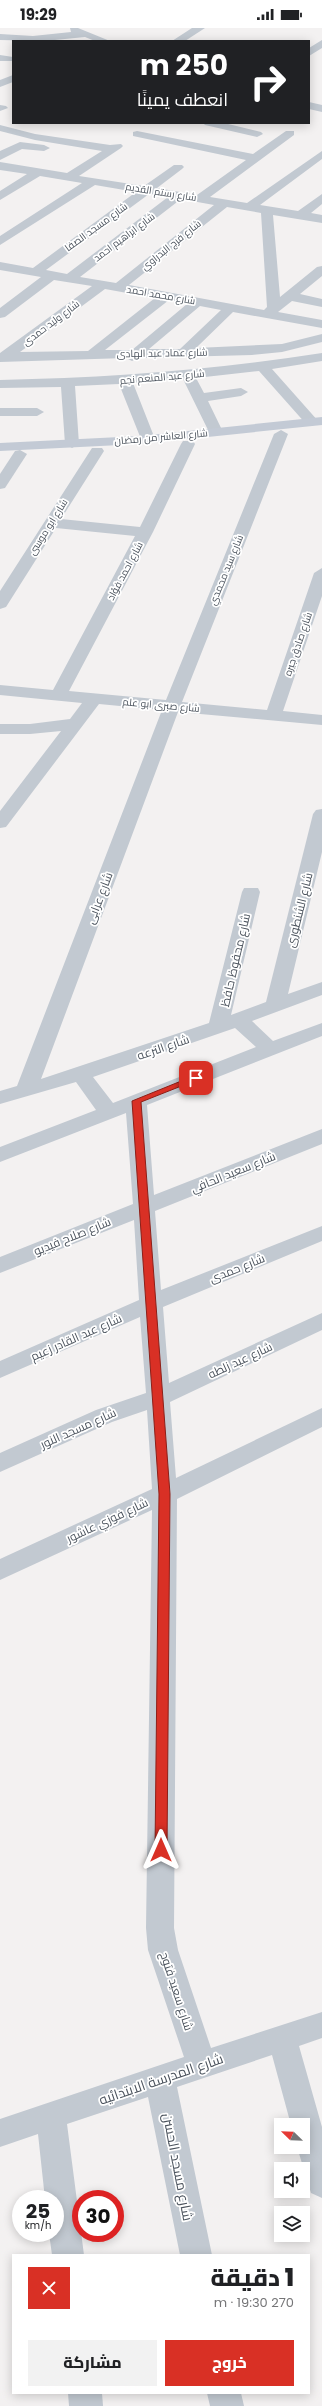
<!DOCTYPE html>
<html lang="ar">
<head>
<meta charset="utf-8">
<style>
	:root { --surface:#fff; --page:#f2f2f2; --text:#202124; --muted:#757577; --accent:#d93025 }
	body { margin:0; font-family:Poppins,Cairo,sans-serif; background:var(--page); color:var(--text); direction:rtl; height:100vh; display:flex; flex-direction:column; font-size:15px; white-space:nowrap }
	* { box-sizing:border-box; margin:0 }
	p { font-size:13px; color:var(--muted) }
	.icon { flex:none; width:22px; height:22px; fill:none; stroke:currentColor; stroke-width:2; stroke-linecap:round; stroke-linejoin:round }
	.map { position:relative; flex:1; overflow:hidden; direction:ltr }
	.side { position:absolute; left:12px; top:2226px; width:298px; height:140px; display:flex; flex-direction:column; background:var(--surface); border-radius:0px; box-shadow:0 2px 10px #0003; direction:rtl }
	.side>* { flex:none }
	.top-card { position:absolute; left:12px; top:12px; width:298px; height:84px; border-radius:0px; box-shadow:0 2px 10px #0003; direction:rtl; background:#202124; color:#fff; overflow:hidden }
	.needle { width:26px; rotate:293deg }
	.tools { position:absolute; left:274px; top:2090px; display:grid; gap:8px }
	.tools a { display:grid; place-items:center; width:36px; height:36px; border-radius:0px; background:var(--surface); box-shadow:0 2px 10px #0003; font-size:20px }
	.speed { position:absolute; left:12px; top:2162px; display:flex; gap:8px; font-size:20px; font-weight:700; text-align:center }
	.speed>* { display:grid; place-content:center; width:52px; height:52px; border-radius:50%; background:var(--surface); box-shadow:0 2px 10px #0003; line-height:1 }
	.speed small { font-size:10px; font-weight:400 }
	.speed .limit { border:6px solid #d22; background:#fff; color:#111 }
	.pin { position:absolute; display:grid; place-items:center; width:34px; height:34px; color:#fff; margin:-17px; border-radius:8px; box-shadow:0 2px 6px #0006 }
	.me { position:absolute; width:44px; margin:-22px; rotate:0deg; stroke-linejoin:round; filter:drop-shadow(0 0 3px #0008) }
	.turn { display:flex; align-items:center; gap:14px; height:84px; padding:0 16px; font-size:18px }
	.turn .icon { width:52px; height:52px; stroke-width:2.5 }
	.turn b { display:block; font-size:28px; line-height:34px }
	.round { display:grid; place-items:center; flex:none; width:42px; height:42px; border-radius:0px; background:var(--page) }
	.head { display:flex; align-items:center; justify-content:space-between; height:68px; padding:0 16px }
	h1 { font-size:24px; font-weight:800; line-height:30px }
	.button { display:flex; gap:8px; margin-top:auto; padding:8px 16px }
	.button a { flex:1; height:46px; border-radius:0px; background:var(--accent); color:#fff; font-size:16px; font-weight:800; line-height:46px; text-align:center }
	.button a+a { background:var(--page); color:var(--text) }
	.status { display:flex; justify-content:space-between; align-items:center; height:28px; padding:0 20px; background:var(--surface); direction:ltr }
	.status svg { height:11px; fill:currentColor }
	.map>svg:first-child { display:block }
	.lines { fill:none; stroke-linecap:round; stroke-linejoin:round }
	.minor { fill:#c2c9d1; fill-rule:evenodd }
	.secondary { fill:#c3cad5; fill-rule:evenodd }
	.route { fill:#d93025; stroke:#8d1f18 }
	.labels { text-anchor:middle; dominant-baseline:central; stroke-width:3.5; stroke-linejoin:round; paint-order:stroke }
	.far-street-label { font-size:10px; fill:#4a525c; stroke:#fff }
	.street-label { font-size:12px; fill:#4a525c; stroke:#fff }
	.near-street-label { font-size:14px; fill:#4a525c; stroke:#fff }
</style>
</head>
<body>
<div class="status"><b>19:29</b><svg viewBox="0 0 49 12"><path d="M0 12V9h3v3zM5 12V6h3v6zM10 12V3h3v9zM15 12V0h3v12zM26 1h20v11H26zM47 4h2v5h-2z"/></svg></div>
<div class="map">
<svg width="322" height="2378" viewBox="0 0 322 2378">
	<rect width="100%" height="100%" fill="#f3f1f1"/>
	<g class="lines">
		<g class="minor">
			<polygon points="70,0 78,0 110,13 95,13 85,9 45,13 0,12 0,6 33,8 71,4"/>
			<polygon points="192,0 205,0 185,13 172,13"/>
			<polygon points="322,12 322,20 309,28 309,20"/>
			<polygon points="0,27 13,29 13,33 0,33"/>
			<polygon points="13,47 13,54 0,59 0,52"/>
			<polygon points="309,74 322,77 322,84 309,81"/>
			<polygon points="0,77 6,78 8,80 0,83"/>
			<polygon points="203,95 224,95 261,104 263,106 257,109 205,97"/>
			<path d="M0 97 35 106 110 117 121 116 123 118 121 120 79 148 144 158 174 137H182L184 139 182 141 157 160 197 167 246 132 133 108V104L137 103 253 126 286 103H294V107L210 169 247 175 322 123V131L260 177 298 183 322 166V176L311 185 322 187V195L273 187 280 269 317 239 322 238V248L300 266 322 271V279L292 273 278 284 322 292V300L233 284 196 320 282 316 322 306V314L282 324 252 327 139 330 132 333 126 330 0 334V325L92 258 54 252 5 289 0 290V280L41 249 0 242V234L33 240 136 164 95 157 0 217V208L82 155 40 148 0 172V163L27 146 0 142V134L67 145 102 123 35 112 0 103ZM149 166 168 169 67 246 46 242ZM181 171 214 177 116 255 80 249ZM227 179 261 185 267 279 264 282 129 257ZM105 261 155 270 88 323 20 324ZM169 272 187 276 132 322H105ZM200 278 221 282 180 321H149Z"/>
			<polygon points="20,114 44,117 50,120 44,123 22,121 0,132 0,123"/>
			<path d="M322 325V333L272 341 319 394 312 398 307 397 259 343 196 350 204 365 241 360 248 364 241 368 208 373 223 404 216 408 209 404 183 351 133 355 155 411 148 415 141 411 119 356 75 358 79 416 72 420 65 416 61 359 0 360V352C108 350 215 342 322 325Z"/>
			<polygon points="0,380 37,380 44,384 37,388 0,388"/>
			<path d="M281 402 288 406 182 674 267 682 314 545 322 540V568L283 683 322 687V697L178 684 41 1051 209 995 242 864 244 860H258L260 864 231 987 266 974 313 786 316 782 322 781V824L288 966 322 954V967L252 993 273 1013 322 995V1008L147 1077 154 1167 322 1101V1116L155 1183 161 1262 322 1198V1213L163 1279 169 1355 322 1285V1302L170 1374 176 1450 322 1380V1399L177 1471 174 1900 178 1922 211 2020 322 1984V2010L299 2018 322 2099V2170L311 2165 297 2119H303V2097H291L272 2027 177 2059 212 2227H180L148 2069 67 2096 84 2227H52L49 2205H55V2171H45L38 2106 0 2119V2091L184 2029 148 1922 146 1900 152 1482 0 1552V1531L152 1461 147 1382 112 1394 0 1444V1425L96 1382 146 1365 140 1289 0 1350V1333L139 1272 134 1192 0 1245V1229L133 1176 126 1085 0 1134V1119L96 1082 76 1054 0 1076V1063L17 1058 162 682 99 676 6 799 0 800V783L61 703 30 706H0V696H30L70 691 82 675 0 667V657L53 662 135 508 56 500 6 579 0 581V563L92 420H102L104 423 61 491 140 499 181 416 183 413H193L195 416 153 504 69 663 166 672 274 406ZM235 1000 256 1019 113 1075 93 1049Z"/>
			<polygon points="20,422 27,426 5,460 0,461 0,446 15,423"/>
			<polygon points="68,2365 102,2365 103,2378 69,2378"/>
			<polygon points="207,2365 241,2365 244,2378 210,2378"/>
		</g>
		<polygon class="secondary" points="322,389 322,397 140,416 0,423 0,415 140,408"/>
	</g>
	<polygon class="route" points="196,1047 200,1050 199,1051 141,1074 170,1466 167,1822 161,1827 155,1822 159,1466 132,1073"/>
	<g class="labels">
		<g class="far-street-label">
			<text transform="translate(161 164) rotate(9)">شارع رستم القديم</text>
			<text transform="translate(96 199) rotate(-36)">شارع مسجد الصفا</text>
			<text transform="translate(124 209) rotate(-37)">شارع ابراهيم احمد</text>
			<text transform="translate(171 217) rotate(-39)">شارع فرج البدراوي</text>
			<text transform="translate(161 267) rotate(10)">شارع محمد احمد</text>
			<text transform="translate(51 295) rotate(-37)">شارع وليد حمدى</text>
			<text transform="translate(162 325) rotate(-1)">شارع عماد عبد الهادى</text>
			<text transform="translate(162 349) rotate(-5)">شارع عبد المنعم نجم</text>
			<text transform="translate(161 409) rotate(-5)">شارع العاشر من رمضان</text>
			<text transform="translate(48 499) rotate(-58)">شارع ابو موسى</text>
			<text transform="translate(226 542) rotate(-68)">شارع سيد محمدي</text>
			<text transform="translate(125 543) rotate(-62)">شارع احمد فؤاد</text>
			<text transform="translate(298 616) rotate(-71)">شارع صادق جيره</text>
			<text transform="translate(161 677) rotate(5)">شارع صبرى ابو علم</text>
		</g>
		<g class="street-label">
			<text transform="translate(99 870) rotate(-69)">شارع عرابى</text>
			<text transform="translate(299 882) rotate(-76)">شارع الشنطورى</text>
			<text transform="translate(235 932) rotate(-77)">شارع محفوظ حافظ</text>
			<text transform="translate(163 1019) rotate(-19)">شارع الترعه</text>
			<text transform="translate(233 1144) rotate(-22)">شارع سعيد الحافي</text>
			<text transform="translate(72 1208) rotate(-22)">شارع صلاح فيديو</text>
			<text transform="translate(237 1240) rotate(-22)">شارع حمدى</text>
			<text transform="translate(76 1309) rotate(-24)">شارع عبد القادر زعيم</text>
			<text transform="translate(240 1332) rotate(-25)">شارع عيد زلطه</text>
			<text transform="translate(78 1400) rotate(-24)">شارع مسجد النور</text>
			<text transform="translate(107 1492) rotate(-25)">شارع فوزي عاشور</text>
			<text transform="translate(177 1963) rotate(72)">شارع سعيد فتوح</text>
		</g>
		<g class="near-street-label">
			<text transform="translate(161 2051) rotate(-19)">شارع المدرسة الابتدائيه</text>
			<text transform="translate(178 2139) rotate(79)">شارع مسجد الحسن</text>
		</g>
	</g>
</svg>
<div class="tools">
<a><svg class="needle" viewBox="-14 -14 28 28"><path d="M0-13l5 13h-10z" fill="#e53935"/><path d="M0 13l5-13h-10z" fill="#757577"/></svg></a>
<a><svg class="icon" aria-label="sound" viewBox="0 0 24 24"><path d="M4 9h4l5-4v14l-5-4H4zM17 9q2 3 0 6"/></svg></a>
<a><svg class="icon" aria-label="layers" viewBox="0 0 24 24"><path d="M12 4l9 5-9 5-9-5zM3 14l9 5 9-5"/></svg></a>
</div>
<div class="speed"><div>25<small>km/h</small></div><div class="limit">30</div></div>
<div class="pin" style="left:196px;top:1050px;background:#d93025"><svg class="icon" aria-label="arrive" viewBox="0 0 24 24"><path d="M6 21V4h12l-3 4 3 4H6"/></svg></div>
<svg class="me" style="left:161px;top:1822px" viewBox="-20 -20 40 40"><path d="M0-17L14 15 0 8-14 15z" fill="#d93025" stroke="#fff" stroke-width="4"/></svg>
<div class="top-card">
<div class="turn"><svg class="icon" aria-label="right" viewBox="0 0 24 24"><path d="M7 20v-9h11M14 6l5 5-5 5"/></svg><div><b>250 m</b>انعطف يمينًا</div></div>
</div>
<section class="side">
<div class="head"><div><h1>1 دقيقة</h1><p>270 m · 19:30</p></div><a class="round" style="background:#d93025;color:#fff"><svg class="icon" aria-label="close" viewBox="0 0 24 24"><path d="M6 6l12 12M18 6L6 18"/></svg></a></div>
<div class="button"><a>خروج</a><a>مشاركة</a></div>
</section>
</div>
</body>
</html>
